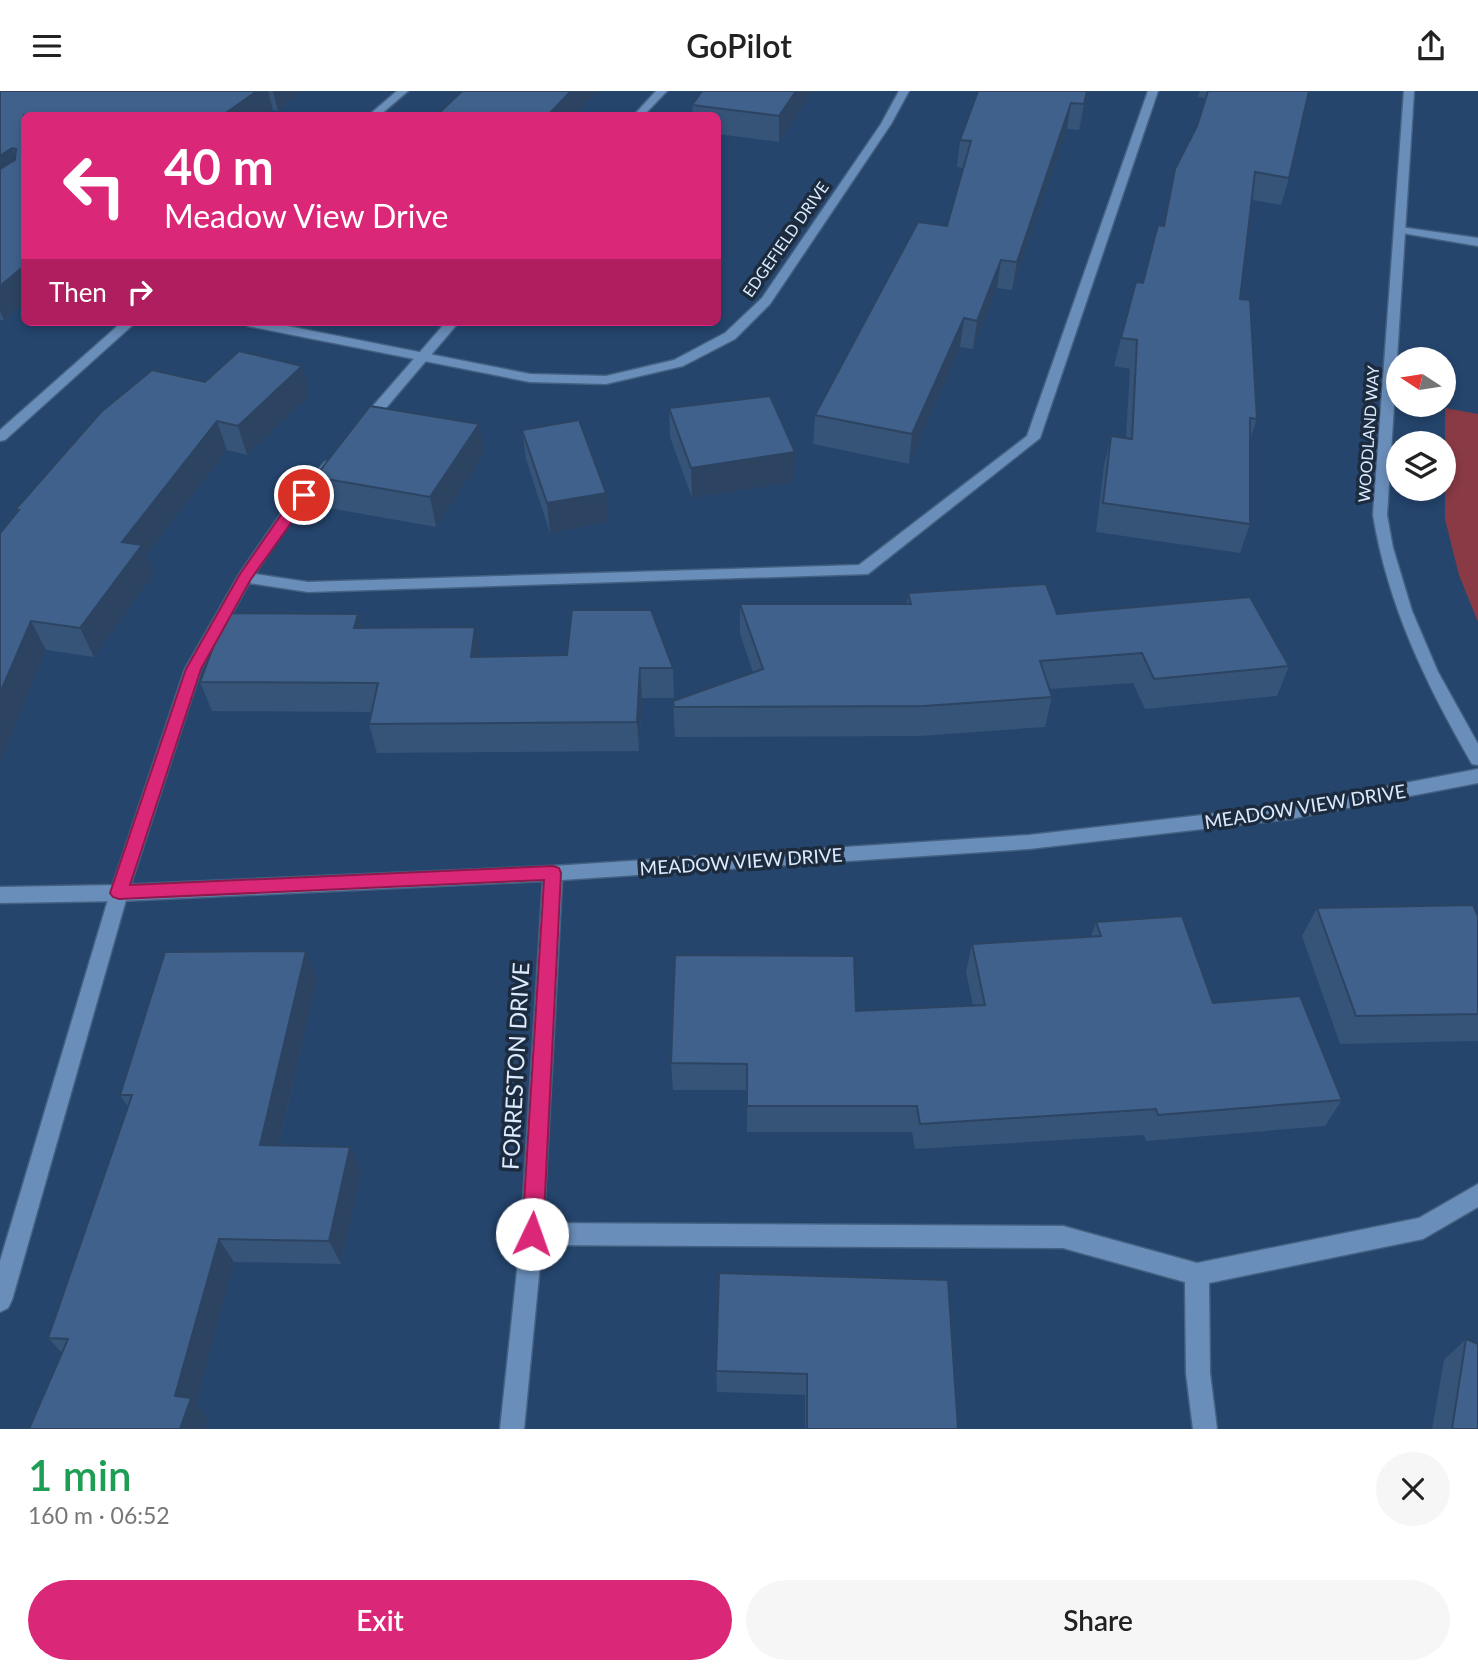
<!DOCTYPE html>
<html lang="en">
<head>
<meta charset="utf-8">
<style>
	:root { --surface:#fff; --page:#f6f6f6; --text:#222; --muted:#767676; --accent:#db2777 }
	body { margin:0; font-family:Lato,sans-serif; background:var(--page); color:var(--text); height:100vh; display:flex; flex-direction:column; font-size:26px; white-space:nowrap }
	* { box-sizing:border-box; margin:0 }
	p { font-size:23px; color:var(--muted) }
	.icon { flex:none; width:38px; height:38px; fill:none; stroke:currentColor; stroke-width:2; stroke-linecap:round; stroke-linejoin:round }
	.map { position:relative; height:1338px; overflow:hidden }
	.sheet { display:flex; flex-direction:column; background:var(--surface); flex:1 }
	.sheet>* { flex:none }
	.guide { position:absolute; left:21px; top:21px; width:700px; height:214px; border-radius:10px; box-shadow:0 4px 10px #0003; background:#db2777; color:#fff; overflow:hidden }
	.needle { width:46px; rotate:282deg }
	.fabs { position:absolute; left:1386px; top:256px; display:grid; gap:14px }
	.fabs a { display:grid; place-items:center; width:70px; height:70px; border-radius:50%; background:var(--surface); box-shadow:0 4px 10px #0003; font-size:35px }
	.pin { position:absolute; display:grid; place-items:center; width:60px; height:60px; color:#fff; margin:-30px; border:4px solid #fff; border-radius:50%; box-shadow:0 2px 7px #0007 }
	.me { position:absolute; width:77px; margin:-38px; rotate:3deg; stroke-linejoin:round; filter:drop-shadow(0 0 5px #0008) }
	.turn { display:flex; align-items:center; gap:24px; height:147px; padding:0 28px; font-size:32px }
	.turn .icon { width:91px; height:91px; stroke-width:2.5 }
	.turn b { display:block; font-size:49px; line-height:60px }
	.then { display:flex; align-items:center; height:66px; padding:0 28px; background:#0003; gap:14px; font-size:26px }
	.round { display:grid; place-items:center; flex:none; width:74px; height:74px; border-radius:37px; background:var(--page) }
	.headline { display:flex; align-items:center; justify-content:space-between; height:119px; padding:0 28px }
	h1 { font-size:42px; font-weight:600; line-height:52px; color:#1e9e55 }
	.primary-button { display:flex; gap:14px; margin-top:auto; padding:14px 28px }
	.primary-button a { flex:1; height:80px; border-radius:42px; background:var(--accent); color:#fff; font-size:28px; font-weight:600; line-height:80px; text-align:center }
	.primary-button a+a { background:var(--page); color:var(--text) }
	header { display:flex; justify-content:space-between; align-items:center; height:91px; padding:0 28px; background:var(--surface); font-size:32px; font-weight:600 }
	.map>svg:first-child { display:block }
	.green { fill:#893a45 }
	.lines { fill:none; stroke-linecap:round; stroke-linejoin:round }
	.service-casing { stroke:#446181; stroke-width:3 }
	.minor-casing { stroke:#446181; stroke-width:3 }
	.tertiary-casing { stroke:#446181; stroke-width:3 }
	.service { fill:#6a8eba; fill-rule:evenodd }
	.minor { fill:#6a8eba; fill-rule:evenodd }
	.tertiary { fill:#6a8eba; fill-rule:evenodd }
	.wall { fill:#365378 }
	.shaded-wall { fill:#2c4461 }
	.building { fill:#3f618b; stroke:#2c4461; stroke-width:2 }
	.route { fill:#db2777; stroke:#8e194d; stroke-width:2 }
	.labels { text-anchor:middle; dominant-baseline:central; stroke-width:7; stroke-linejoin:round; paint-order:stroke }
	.far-street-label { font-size:16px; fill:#dcebff; stroke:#1d2b3e }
	.street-label { font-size:19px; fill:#dcebff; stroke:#1d2b3e }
	.near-street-label { font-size:23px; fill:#dcebff; stroke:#1d2b3e }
</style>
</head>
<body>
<header><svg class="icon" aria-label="menu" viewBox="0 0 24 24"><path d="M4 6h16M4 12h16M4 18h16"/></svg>GoPilot<svg class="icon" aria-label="share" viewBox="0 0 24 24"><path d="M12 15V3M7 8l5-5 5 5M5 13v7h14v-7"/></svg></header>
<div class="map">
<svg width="1478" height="1338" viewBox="0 0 1478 1338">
	<rect width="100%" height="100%" fill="#25456d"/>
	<polygon class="green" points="1445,317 1478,323 1478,531 1459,484 1445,428"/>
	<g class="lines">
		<g class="service-casing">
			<g id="service">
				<polygon points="656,0 667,0 644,24 634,24"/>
				<polygon points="1148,0 1158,0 1040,347 868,483 308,501 249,492 201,578 128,802 12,1209 8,1217 0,1221 0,1170 110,802 185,578 240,482 282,421 325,371 330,370 337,374 292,427 255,483 308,491 859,474 1027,345"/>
				<polygon points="1400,136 1478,147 1478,155 1396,141 1396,137"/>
				<polygon points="446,231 459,231 369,337 359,337 359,331"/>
				<polygon points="1478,1093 1478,1116 1423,1148 1209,1192 1210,1282 1217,1338 1193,1338 1186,1282 1185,1191 1063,1157 532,1154 524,1151 521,1143 524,1135 532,1132 1063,1135 1197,1172 1419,1127"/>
			</g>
		</g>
		<g class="minor-casing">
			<g id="minor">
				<polygon points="899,0 909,0 891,33 770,213 735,248 683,275 606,293 530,291 248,235 242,231 267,231 530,283 606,285 674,269 725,242 762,207 881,33"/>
				<path d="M1404 0H1414L1387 424 1393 457 1412 520 1438 581 1478 653V674L1472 673C1426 593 1388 515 1373 424Z"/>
				<polygon points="1478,678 1478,692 1290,728 1029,758 562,789 543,1143 524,1338 500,1338 521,1143 543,790 119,810 0,812 0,796 119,794 553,775 1029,744 1290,714"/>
			</g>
		</g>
		<g class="tertiary-casing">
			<g id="tertiary">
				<polygon points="397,0 408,0 380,24 369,24"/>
				<polygon points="122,231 136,231 5,349 0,350 0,339"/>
			</g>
		</g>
		<use href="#service" class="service"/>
		<use href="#minor" class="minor"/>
		<use href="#tertiary" class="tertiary"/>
	</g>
	<g class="wall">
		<polygon points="0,0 301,0 278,20 273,19 266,24 24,24 24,213 4,229 0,229"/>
		<polygon points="813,0 779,51 718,43 718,24 693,24 692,14"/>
		<polygon points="978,0 1089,0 1079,39 1067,38 1012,199 997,197 973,258 960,256 909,373 813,353 815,324 947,135 963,77 957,76 960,49"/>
		<polygon points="1200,0 1309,0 1289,87 1281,114 1252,109 1240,208 1257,328 1250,348 1250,433 1240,462 1096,441 1104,374 1111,345 1126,347 1130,278 1114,275 1121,247 1143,192 1163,134 1175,78 1197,35 1205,7 1198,6"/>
		<polygon points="205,291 310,304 247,364 227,359 146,465 154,483 94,566 46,559 0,671 0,442 17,422 15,419"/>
		<polygon points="669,317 795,361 794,391 692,407 670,346"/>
		<polygon points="522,339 609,431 550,442 526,368"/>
		<polygon points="484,363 436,436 323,416 315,386"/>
		<polygon points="908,502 1057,523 1289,575 1277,605 1145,618 1133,592 1050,598 1052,606 1045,636 920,645 675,646 673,610 753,581 740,543 740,513 907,513"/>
		<polygon points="362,537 481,566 673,577 674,607 642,607 639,660 377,662 369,633 372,621 212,620 200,591"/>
		<polygon points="1317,817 1478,825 1478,950 1340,953 1302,845"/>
		<polygon points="1096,831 1213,912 1342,1009 1325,1035 1146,1050 1144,1044 915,1058 912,1041 747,1041 747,999 673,999 671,972 856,920 973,914 966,881 972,853 1091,846"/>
		<polygon points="317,887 279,1054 361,1081 341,1173 234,1171 196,1313 208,1327 205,1338 29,1338 62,1262 48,1247 128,1016 120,1004"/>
		<polygon points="719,1182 958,1338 805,1338 805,1304 717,1301 716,1280"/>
		<polygon points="1466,1248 1478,1338 1432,1338 1444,1269"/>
	</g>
	<g class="shaded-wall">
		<polygon points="257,0 268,0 273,19 266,24 223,24"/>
		<polygon points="273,0 301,0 278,20"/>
		<polygon points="571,0 597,0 575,24 548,24"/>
		<polygon points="796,0 813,0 779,51 779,25"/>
		<polygon points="1087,0 1089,0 1079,39 1084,13"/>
		<polygon points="1071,12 1067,38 1012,199 1017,171"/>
		<polygon points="12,57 23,84 0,98 0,65"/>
		<polygon points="1001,169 997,197 973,258 977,230"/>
		<polygon points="24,175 24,213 4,229 0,220 0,195"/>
		<polygon points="964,227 960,256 909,373 912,343"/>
		<polygon points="302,275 310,304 247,364 238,335"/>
		<polygon points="217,330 227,359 146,465 154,483 94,566 80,537 122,451"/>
		<polygon points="479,333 484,363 436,436 430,406"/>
		<polygon points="795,361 794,391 692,407 691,377"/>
		<polygon points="606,402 609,431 550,442 547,412"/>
		<polygon points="358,523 366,552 354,537"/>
		<polygon points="31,530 46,559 0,671 0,602"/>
		<polygon points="475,536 481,565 471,566"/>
		<polygon points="640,577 642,607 639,660 637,631"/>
		<polygon points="306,860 317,887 273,1079 260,1054"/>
		<polygon points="350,1056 361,1081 341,1173 329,1150"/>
		<polygon points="219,1148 234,1171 196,1313 208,1327 205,1338 180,1338 175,1305"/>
	</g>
	<g class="building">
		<polygon points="0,0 257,0 223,24 24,24 24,175 0,195 0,78 15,69 16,58 12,57 0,65"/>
		<polygon points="462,0 571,0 548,24 437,24"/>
		<polygon points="702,0 796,0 779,25 692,14"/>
		<polygon points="978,0 1087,0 1084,13 1071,12 1017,171 1001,169 977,230 964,227 912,343 815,324 918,131 947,135 971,50 960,49"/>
		<polygon points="1208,0 1309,0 1289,87 1255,81 1240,208 1250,209 1257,328 1250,327 1250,433 1103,412 1111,345 1132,348 1137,249 1121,247 1136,191 1143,192 1158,134 1164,135 1175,78 1197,35"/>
		<polygon points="239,260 302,275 238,335 217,330 122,451 142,454 80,537 31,530 0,602 0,442 19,419 15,419 101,321 152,279 205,291"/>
		<polygon points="770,305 795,361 691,377 669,317"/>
		<polygon points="370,315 479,333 430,406 315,386"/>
		<polygon points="579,329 606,402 547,412 522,339"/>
		<polygon points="1046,493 1057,523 1250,506 1289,575 1154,588 1142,562 1040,570 1052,606 924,615 674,616 673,610 763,578 740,513 911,513 908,502"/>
		<polygon points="572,519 651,519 673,577 640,577 637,631 369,633 378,592 200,591 226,522 358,523 354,537 475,536 471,566 567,564"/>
		<polygon points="1473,814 1478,825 1478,923 1356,925 1317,817"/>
		<polygon points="1182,825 1213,912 1300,905 1342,1009 1158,1024 1156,1018 920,1033 917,1015 747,1015 747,973 671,972 675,864 854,865 856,920 985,914 972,853 1101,845 1096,831"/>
		<polygon points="306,860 260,1054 350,1056 329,1150 219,1148 175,1305 191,1307 180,1338 29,1338 68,1248 48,1247 132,1004 120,1004 165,861"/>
		<polygon points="719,1182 948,1189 958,1338 807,1338 807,1283 716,1280"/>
		<polygon points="1466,1248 1478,1253 1478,1338 1452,1338"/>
	</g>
	<polygon class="route" points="304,400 311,404 251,488 201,578 130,794 553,775 559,777 561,782 543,1143 539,1150 532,1153 525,1150 522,1143 544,789 119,808 113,806 110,802 186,578 240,483 283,421 299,401"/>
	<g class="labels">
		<g class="far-street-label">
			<text transform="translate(785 148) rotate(-55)">EDGEFIELD DRIVE</text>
			<text transform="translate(1368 343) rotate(-86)">WOODLAND WAY</text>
		</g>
		<g class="street-label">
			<text transform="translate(1305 715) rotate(-9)">MEADOW VIEW DRIVE</text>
			<text transform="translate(741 770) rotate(-4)">MEADOW VIEW DRIVE</text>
		</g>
		<g class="near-street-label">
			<text transform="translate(515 975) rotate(-87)">FORRESTON DRIVE</text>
		</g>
	</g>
</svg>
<div class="fabs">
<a><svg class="needle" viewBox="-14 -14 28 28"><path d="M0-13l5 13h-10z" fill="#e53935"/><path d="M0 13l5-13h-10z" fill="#767676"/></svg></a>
<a><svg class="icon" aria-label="layers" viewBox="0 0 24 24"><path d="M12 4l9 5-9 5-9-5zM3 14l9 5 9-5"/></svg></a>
</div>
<div class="pin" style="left:304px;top:404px;background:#d93025"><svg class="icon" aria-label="arrive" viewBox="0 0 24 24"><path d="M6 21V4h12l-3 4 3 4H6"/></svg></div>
<svg class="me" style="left:532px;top:1143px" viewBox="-20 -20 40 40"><circle r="19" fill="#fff"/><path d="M0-13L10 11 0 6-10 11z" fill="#db2777"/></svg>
<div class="guide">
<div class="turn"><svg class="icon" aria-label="left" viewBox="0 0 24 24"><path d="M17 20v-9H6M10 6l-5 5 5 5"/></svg><div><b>40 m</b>Meadow View Drive</div></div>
<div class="then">Then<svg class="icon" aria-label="right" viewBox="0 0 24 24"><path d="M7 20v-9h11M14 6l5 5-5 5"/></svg></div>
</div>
</div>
<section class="sheet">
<div class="headline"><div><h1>1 min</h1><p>160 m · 06:52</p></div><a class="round"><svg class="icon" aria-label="close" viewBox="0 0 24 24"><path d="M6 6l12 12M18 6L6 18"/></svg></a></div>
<div class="primary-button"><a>Exit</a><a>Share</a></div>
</section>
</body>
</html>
